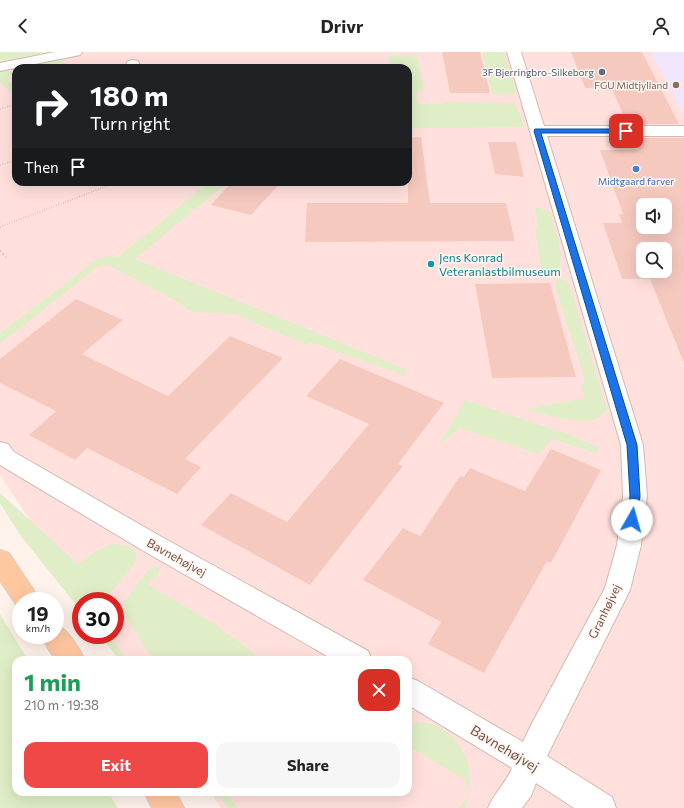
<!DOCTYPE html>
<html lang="en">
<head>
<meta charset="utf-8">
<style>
	:root { --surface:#fff; --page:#f6f6f6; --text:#222; --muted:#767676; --accent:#f04847 }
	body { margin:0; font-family:Commissioner,sans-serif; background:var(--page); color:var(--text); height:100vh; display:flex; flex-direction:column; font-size:15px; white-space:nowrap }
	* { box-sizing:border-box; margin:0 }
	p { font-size:13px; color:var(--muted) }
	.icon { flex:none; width:22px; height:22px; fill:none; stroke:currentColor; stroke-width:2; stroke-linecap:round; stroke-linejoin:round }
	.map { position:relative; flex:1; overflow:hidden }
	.panel { position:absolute; left:12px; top:604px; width:400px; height:140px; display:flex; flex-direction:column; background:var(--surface); border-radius:12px; box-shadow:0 4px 16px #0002 }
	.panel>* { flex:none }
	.guide { position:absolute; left:12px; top:12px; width:400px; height:122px; border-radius:12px; box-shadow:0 4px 16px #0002; background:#202124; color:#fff; overflow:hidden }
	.fabs { position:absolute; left:636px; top:146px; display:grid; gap:8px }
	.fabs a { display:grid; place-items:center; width:36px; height:36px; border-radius:8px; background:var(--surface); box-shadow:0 4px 16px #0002; font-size:20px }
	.speed { position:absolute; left:12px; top:540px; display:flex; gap:8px; font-size:20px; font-weight:700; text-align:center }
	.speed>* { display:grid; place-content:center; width:52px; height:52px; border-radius:50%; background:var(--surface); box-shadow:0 4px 16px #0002; line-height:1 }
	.speed small { font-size:10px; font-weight:400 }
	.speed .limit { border:6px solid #d22; background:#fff; color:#111 }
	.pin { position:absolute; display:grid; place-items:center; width:34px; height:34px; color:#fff; margin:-17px; border-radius:8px; box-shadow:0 2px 6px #0006 }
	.me { position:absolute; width:44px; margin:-22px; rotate:7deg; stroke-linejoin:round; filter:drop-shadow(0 0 3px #0008) }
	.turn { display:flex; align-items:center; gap:14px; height:84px; padding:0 12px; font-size:18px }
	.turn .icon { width:52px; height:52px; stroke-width:2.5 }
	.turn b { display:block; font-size:28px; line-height:34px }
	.then { display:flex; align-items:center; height:38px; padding:0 12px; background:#0003; gap:8px; font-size:15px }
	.round { display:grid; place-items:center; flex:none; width:42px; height:42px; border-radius:12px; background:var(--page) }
	.overview { display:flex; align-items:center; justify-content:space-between; height:68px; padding:0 12px }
	h1 { font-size:24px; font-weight:700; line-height:30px; color:#1e9e55 }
	.primary-button { display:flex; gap:8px; margin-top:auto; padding:8px 12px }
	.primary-button a { flex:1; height:46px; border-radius:12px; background:var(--accent); color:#fff; font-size:16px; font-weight:700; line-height:46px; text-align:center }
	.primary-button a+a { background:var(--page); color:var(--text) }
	header { display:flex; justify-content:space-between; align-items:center; height:52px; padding:0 12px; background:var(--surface); font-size:18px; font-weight:700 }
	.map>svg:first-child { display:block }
	.commercial { fill:#ffe0dd; fill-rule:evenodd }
	.education { fill:#efe6fb }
	.green { fill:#dfeec6 }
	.building { fill:#f6c9bf; fill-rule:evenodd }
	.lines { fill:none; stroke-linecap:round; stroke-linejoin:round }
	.minor-casing { stroke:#d5b8b0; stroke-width:2 }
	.major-casing { stroke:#dacecc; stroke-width:2 }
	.path-far1 { stroke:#dcaba1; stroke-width:2; stroke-dasharray:0.5 2; stroke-linecap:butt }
	.path { stroke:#dcaba1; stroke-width:2.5; stroke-dasharray:1 3; stroke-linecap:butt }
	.minor { fill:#fff; fill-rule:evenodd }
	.major { fill:#ffc7a0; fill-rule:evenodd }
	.route { fill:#1a73e8; stroke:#114b97 }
	.service-dot { fill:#5c6f8a; stroke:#fff7f2; stroke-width:1.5 }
	.education-dot { fill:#8d6e63; stroke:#fff7f2; stroke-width:1.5 }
	.shop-dot { fill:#3f7fe0; stroke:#fff7f2; stroke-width:1.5 }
	.culture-dot { fill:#0f9aa8; stroke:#fff7f2; stroke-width:1.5 }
	.labels { text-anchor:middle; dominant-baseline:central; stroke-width:3; stroke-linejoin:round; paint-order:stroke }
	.far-service-label { font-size:10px; fill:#4e5e75; stroke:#fff7f2; text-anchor:end }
	.far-education-label { font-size:10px; fill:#785e54; stroke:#fff7f2; text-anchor:end }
	.far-shop-label { font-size:10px; fill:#366cbe; stroke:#fff7f2 }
	.culture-label { font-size:12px; fill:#0d838f; stroke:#fff7f2; text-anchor:start }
	.street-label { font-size:12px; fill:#7c514a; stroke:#fff7f2 }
	.near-street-label { font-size:14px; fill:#7c514a; stroke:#fff7f2 }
</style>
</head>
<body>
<header><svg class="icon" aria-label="back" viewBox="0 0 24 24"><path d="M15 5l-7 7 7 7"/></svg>Drivr<svg class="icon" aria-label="person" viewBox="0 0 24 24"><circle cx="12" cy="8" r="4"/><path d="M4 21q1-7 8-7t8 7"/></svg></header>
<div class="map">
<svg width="684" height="756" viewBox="0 0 684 756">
	<rect width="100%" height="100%" fill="#fef2ea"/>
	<path class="commercial" d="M54 0H684V756H221L210 740H408V608H123L106 583H115V549H83L0 423V9ZM16 16H408V130H16ZM643 153H665V175H643ZM643 197H665V219H643Z"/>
	<polygon class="education" points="651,0 684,0 684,65"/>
	<g class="green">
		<polygon points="0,0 48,0 0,10"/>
		<polygon points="482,0 504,0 517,40 515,42 492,42"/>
		<polygon points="388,3 417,3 424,39 416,40 418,52 442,52 443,50 515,51 525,75 408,76 408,16 390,16"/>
		<polygon points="57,7 62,8 67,14 61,16 32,16 32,14 37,11"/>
		<polygon points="0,18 11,19 16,23 6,26 16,36 16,45 0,30"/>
		<polygon points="209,130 228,130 135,207 406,317 406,324 310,290 307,293 234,262 192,260 174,248 108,213 99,214 0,292 0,281 97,207 108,204 118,205"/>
		<path d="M534 154 550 160C554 175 566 204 558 218L541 217 535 175 538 174Z"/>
		<path d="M557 226 566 228 570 234 607 358C603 361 598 366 594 368 581 373 538 361 525 357L585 346 581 336 585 327 555 235Z"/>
		<polygon points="465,348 568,382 599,395 596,401 552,387 539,402 460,376 439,393"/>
		<path d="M0 441 78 512C100 498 106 486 134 496L137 508 108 544 107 549H81V559L20 483 0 451Z"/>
		<polygon points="159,515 159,521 148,533 212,570 254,601 258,608 155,608 145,596 125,563 124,550 149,517"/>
		<polygon points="0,562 28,608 16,608 16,740 108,740 118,756 0,756"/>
		<polygon points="100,583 112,583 115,591 127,608 119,608"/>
		<path d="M415 670C420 671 428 670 433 672 437 673 441 676 444 678 470 695 475 728 465 756H459L470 743 465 728 412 696 408 699V680Z"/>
		<polygon points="216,740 226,740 238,756 228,756"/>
	</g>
	<g class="building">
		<polygon points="442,0 480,0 490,41 450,41"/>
		<polygon points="571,0 642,0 679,72 627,72 613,39 605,39 604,36 585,36"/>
		<polygon points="421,85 430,151 506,151 515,189 305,190 307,151 408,151 408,86"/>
		<path d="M633 86H684V309H683L650 227H622L603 171H622L619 162H623L600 98H639ZM643 153H665V175H643ZM643 197H665V219H643Z"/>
		<polygon points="488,90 516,90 524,125 495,122"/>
		<polygon points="232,130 281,130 251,163 211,153"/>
		<polygon points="550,231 576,325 492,326 475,232"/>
		<polygon points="76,247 123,268 82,302 168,344 230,284 283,306 185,407 201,415 177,442 87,396 75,408 29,383 56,359 0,331 0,307"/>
		<polygon points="340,307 444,351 398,412 403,414 310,533 201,473 231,441 287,470 369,372 306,344"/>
		<polygon points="551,397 601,418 551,511 547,509 484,621 428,592 441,570 363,528 403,476 420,484 460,424 464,425 470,416 525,439"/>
	</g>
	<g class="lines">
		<g class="minor-casing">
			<g id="minor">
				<polygon points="55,0 82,0 80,3 0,19 0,11"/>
				<path d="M507 0H521L544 74H684V84H547L643 393 647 444 641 493 630 538 547 704 612 745 616 756H574L536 731 531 744 522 756H488C494 741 506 731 512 716L408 653V625L418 629 523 690 530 675 605 536 617 493 623 444 621 393Z"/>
				<polygon points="133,8 138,9 141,16 127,16 126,12 128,9"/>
				<polygon points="0,390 8,392 14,400 160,484 368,599 372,608 334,608 142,498 0,413"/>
			</g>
		</g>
		<g class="major-casing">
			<g id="major">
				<polygon points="0,498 9,501 41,549 21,549 21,558 19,557 0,529"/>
				<path d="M55 572C68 577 79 595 85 608H55L40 583H55Z"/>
				<polygon points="144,740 176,740 184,756 152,756"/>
			</g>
		</g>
		<g class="path-far1">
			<polyline points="178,16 197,13"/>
			<polyline points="0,57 16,52"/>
			<polyline points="0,113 16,108"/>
			<polyline points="0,175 118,130"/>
		</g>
		<polyline class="path" points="0,199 6,205"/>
		<use href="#minor" class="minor"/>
		<use href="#major" class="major"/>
	</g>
	<polygon class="route" points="535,77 626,77 629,79 626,81 541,81 637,393 640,444 637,468 635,471 628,471 627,468 630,444 627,393 534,79"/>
	<circle class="service-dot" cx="602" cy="20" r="4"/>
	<circle class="education-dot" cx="676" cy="33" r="4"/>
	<circle class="shop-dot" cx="636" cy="117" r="4"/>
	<circle class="culture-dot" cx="431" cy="212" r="4"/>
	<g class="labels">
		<g class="far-service-label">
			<text x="594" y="20">3F Bjerringbro-Silkeborg</text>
		</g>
		<g class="far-education-label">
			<text x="668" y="33">FGU Midtjylland</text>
		</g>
		<g class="far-shop-label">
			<text x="636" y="129">Midtgaard farver</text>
		</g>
		<g class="culture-label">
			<text x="439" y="205">Jens Konrad<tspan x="439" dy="14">Veteranlastbilmuseum</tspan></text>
		</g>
		<g class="street-label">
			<text transform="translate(177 505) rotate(29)">Bavnehøjvej</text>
			<text transform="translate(604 559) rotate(-64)">Granhøjvej</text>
		</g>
		<g class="near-street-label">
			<text transform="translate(505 696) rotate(31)">Bavnehøjvej</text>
		</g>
	</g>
</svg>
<div class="fabs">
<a><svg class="icon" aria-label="sound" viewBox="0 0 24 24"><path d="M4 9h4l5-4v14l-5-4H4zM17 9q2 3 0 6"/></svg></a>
<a><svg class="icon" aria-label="search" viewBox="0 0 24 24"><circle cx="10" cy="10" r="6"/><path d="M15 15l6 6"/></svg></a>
</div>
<div class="speed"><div>19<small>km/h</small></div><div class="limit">30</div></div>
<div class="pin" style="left:626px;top:79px;background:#d93025"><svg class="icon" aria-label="arrive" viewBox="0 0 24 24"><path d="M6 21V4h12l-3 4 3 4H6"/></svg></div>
<svg class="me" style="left:632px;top:468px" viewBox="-20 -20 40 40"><circle r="19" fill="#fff"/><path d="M0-13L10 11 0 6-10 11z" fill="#1a73e8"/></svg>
<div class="guide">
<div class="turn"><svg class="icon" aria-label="right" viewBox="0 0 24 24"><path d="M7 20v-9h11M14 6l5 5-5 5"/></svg><div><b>180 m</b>Turn right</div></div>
<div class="then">Then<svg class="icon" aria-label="arrive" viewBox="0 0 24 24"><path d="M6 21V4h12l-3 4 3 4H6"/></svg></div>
</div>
<section class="panel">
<div class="overview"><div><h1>1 min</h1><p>210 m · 19:38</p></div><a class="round" style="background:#d93025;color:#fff"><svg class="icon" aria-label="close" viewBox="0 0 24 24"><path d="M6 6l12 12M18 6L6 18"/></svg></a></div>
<div class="primary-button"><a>Exit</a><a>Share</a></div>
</section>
</div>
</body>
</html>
